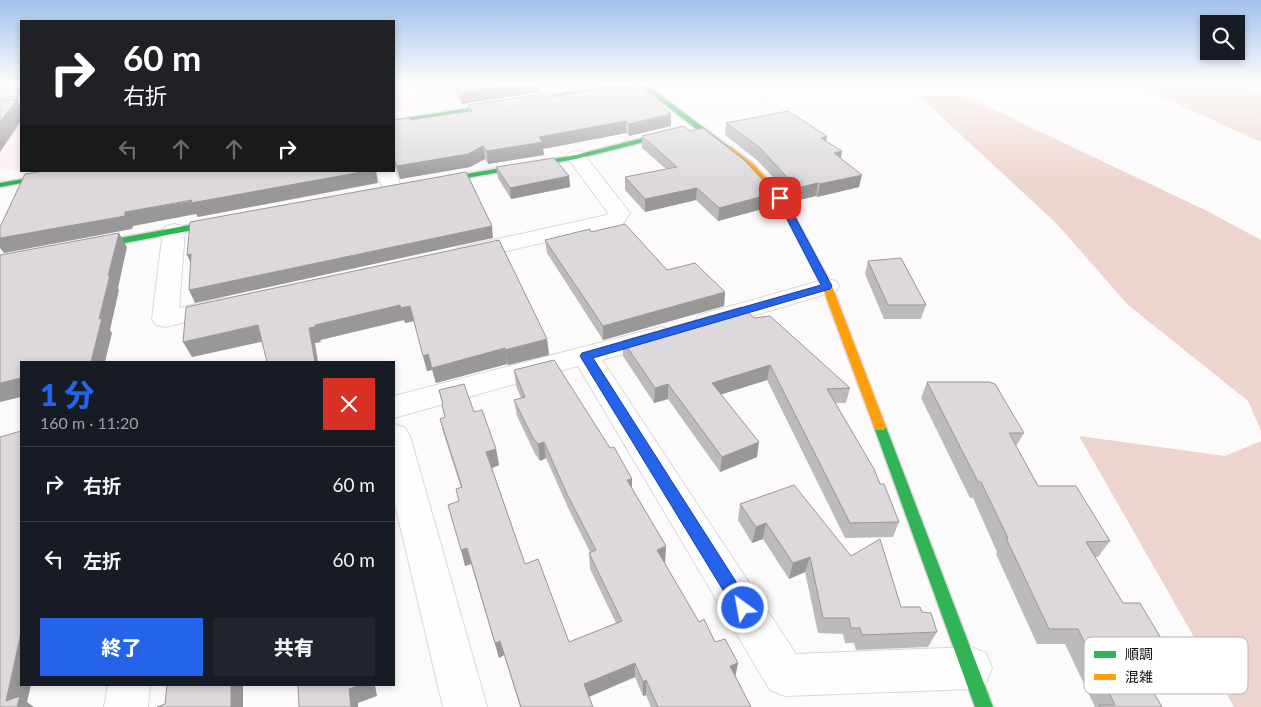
<!DOCTYPE html>
<html lang="ja">
<head>
<meta charset="utf-8">
<style>
	:root { --surface:#171b24; --page:#20242c; --text:#f1f3f6; --muted:#9ea1a6; --line:#363941; --accent:#2563eb }
	body { margin:0; font-family:Lato,"Noto Sans JP",sans-serif; background:var(--page); color:var(--text); height:100vh; display:flex; flex-direction:column; font-size:19px; white-space:nowrap }
	* { box-sizing:border-box; margin:0 }
	p { font-size:16px; color:var(--muted) }
	.icon { flex:none; width:28px; height:28px; fill:none; stroke:currentColor; stroke-width:2; stroke-linecap:round; stroke-linejoin:round }
	.map { position:relative; flex:1; overflow:hidden }
	.panel { position:absolute; left:20px; top:361px; width:375px; height:325px; display:flex; flex-direction:column; background:var(--surface); border-radius:0px; box-shadow:0 2px 8px #0003 }
	.panel>* { flex:none }
	.banner { position:absolute; left:20px; top:20px; width:375px; height:152px; border-radius:0px; box-shadow:0 2px 8px #0003; background:#202124; color:#fff; overflow:hidden }
	.tools { position:absolute; left:1200px; top:15px; display:grid; gap:10px }
	.tools a { display:grid; place-items:center; width:45px; height:45px; border-radius:0px; background:var(--surface); box-shadow:0 2px 8px #0003; font-size:25px }
	.pin { position:absolute; display:grid; place-items:center; width:42px; height:42px; color:#fff; margin:-21px; border-radius:10px; box-shadow:0 2px 8px #0006 }
	.me { position:absolute; width:55px; margin:-28px; rotate:328deg; stroke-linejoin:round; filter:drop-shadow(0 0 4px #0008) }
	.turn { display:flex; align-items:center; gap:18px; height:105px; padding:0 20px; font-size:22px }
	.turn .icon { width:65px; height:65px; stroke-width:2.5 }
	.turn b { display:block; font-size:35px; line-height:42px }
	.lanes { display:flex; align-items:center; height:48px; padding:0 20px; background:#0003; justify-content:center; gap:25px; direction:ltr }
	.lanes .off { opacity:.35 }
	.round { display:grid; place-items:center; flex:none; width:52px; height:52px; border-radius:0px; background:var(--page) }
	.overview { display:flex; align-items:center; justify-content:space-between; height:85px; padding:0 20px }
	h1 { font-size:30px; font-weight:800; line-height:38px; color:var(--accent) }
	.action { display:flex; gap:10px; margin-top:auto; padding:10px 20px }
	.action a { flex:1; height:58px; border-radius:0px; background:var(--accent); color:#fff; font-size:20px; font-weight:800; line-height:58px; text-align:center }
	.action a+a { background:var(--page); color:var(--text) }
	ul { padding:0; list-style:none }
	li { display:flex; align-items:center; gap:15px; height:75px; padding:0 20px; border-top:1px solid var(--line) }
	li div { flex:1 }
	li b { display:block; font-size:19px }
	li em { font-style:normal }
	.map>svg:first-child { display:block }
	.built { fill:#fdeff5 }
	.forest { fill:#edd5cd }
	.lines { fill:none; stroke-linecap:round; stroke-linejoin:round }
	.lane-casing { stroke:#ddd7d9; stroke-width:2 }
	.street-casing { stroke:#ddd7d9; stroke-width:2 }
	.fast-casing { stroke:#ddd7d9; stroke-width:3 }
	.slow-casing { stroke:#ddd7d9; stroke-width:3 }
	.lane { fill:#fffefe; fill-rule:evenodd }
	.street { fill:#fffefe; fill-rule:evenodd }
	.fast { fill:#30b455; fill-rule:evenodd }
	.slow { fill:#ff9f0a; fill-rule:evenodd }
	.wall { fill:#bdbabc }
	.shaded-wall { fill:#9a9799 }
	.building { fill:#dcd8db; stroke:#9a9799 }
	.route { fill:#2563eb; stroke:#184099 }
	.key { fill:#fff; stroke:#b7b5b6; stroke-width:1 }
	.key-label { font-size:14px; fill:#10090c }
</style>
</head>
<body>
<div class="map">
<svg width="1261" height="707" viewBox="0 0 1261 707">
	<rect width="100%" height="100%" fill="#fcfafb"/>
	<g class="built">
		<polygon points="394,83 593,83 394,113"/>
		<polygon points="21,99 21,169 0,172 0,108 5,102"/>
	</g>
	<g class="forest">
		<polygon points="0,83 21,83 21,99 5,102 0,108"/>
		<polygon points="1131,83 1234,83 1261,91 1261,142"/>
		<polygon points="919,96 965,96 1207,211 1261,240 1261,431 1248,401 1128,305 1056,223"/>
		<polygon points="1079,436 1225,456 1261,441 1261,707 1234,707"/>
	</g>
	<g class="lines">
		<g class="lane-casing">
			<polygon id="lane" points="477,83 512,83 506,86 394,98 394,92"/>
		</g>
		<g class="street-casing">
			<g id="street">
				<polygon points="576,151 583,153 630,213 622,225 465,260 457,258 454,253 457,248 607,215 608,213 567,157 569,153"/>
				<polygon points="394,170 402,188 399,192 392,194 385,192 375,171"/>
				<polygon points="174,224 182,226 185,231 179,308 222,298 231,301 235,306 231,311 165,327 156,325 152,319 163,231 166,226"/>
				<polygon points="827,279 836,281 839,286 836,291 708,329 699,327 695,321 699,315"/>
				<polygon points="660,327 669,329 673,335 669,341 602,360 796,654 971,647 986,653 992,668 986,683 971,689 785,696 770,690 578,366 394,418 394,396"/>
				<polygon points="394,424 405,428 410,436 487,707 443,707 394,500"/>
				<polygon points="108,685 150,685 148,707 104,707"/>
			</g>
		</g>
		<g class="fast-casing">
			<g id="fast">
				<polygon points="613,85 651,88 732,149 725,151 647,91 613,89 394,124 394,120"/>
				<polygon points="678,129 682,131 681,133 576,159 431,184 427,182 431,180 576,155"/>
				<polygon points="69,171 89,171 0,187 0,183"/>
				<polygon points="227,218 231,221 230,223 88,250 83,247 88,244"/>
				<polygon points="880,422 884,424 886,427 993,707 975,707 874,427 876,424"/>
			</g>
		</g>
		<g class="slow-casing">
			<polygon id="slow" points="725,147 731,147 753,164 785,198 832,286 886,427 884,430 876,430 874,427 822,286 777,199 747,168 725,151"/>
		</g>
		<use href="#lane" class="lane"/>
		<use href="#street" class="street"/>
		<use href="#fast" class="fast"/>
		<use href="#slow" class="slow"/>
	</g>
	<g class="wall">
		<polygon points="448,83 538,83 539,92 462,104 455,93 453,84 449,84"/>
		<polygon points="610,90 671,126 629,136 626,133 543,149 544,155 488,164 485,159 470,167 400,179 395,168 394,168 394,120 410,120 469,111 468,105"/>
		<polygon points="726,123 826,141 841,158 859,187 817,197 816,196 795,201 758,161 725,135"/>
		<polygon points="642,136 773,206 718,221 696,200 645,212 625,190 625,177 666,169 642,148"/>
		<polygon points="496,167 569,176 570,187 511,199 498,178"/>
		<polygon points="591,232 667,270 725,292 724,306 603,340 547,253 545,240"/>
		<polygon points="499,240 547,339 549,355 508,365 507,364 436,383 432,370 427,371 414,321 405,323 404,320 320,340 321,342 315,343 262,341 192,357"/>
		<polygon points="868,261 926,305 921,319 884,319 865,274"/>
		<polygon points="754,318 850,388 846,403 836,403 880,484 899,522 893,537 845,538 767,380 721,394 757,457 720,472 668,399 654,403 623,356 623,341"/>
		<polygon points="514,370 610,448 632,479 632,488 666,546 665,562 664,562 699,622 715,642 738,663 735,676 751,707 651,707 646,695 643,696 635,677 589,697 593,707 520,707 504,655 499,658 471,564 465,566 459,501 461,488 444,435 440,419 445,417 439,390 474,412 496,449 499,465 492,468 525,564 569,642 616,623 590,569 589,553 590,552 569,510 546,458 540,461 535,454 517,416 514,400 521,398 516,386"/>
		<polygon points="927,382 1024,433 1016,446 1038,486 1110,541 1098,557 1095,557 1123,603 1174,660 1158,674 1143,674 1162,707 1095,707 1065,644 1037,644 996,554 997,552 973,498 970,498 921,398"/>
		<polygon points="740,504 851,556 901,607 922,612 937,632 928,647 856,650 854,643 845,643 843,634 818,633 805,572 789,579 763,539 752,543 738,520"/>
	</g>
	<g class="shaded-wall">
		<polygon points="524,83 538,83 539,92 462,104 460,92"/>
		<polygon points="17,99 21,106 21,121 0,152 0,122"/>
		<polygon points="671,114 671,126 629,136 629,124"/>
		<polygon points="626,121 626,133 543,149 544,155 488,164 487,151 539,137"/>
		<polygon points="827,136 824,149 821,138"/>
		<polygon points="483,146 485,159 470,167 400,179 397,166"/>
		<polygon points="842,151 840,164 834,153"/>
		<polygon points="367,171 376,171 378,183 198,217 196,214 133,226 132,229 4,253 0,248 0,238 125,212"/>
		<polygon points="862,175 859,187 817,197 820,184"/>
		<polygon points="569,176 570,187 511,199 510,188"/>
		<polygon points="818,183 816,196 795,201 797,188"/>
		<polygon points="697,188 696,200 645,212 645,199"/>
		<polygon points="775,193 773,206 718,221 719,208"/>
		<polygon points="492,226 493,238 195,303 189,290"/>
		<polygon points="119,233 127,247 118,288 119,290 110,330 112,333 105,362 91,362 108,276"/>
		<polygon points="191,254 193,268 187,255"/>
		<polygon points="725,292 724,306 603,340 603,326"/>
		<polygon points="400,305 410,306 414,321 405,323 404,320 320,340 321,342 315,343 318,362 315,362 309,328 315,325"/>
		<polygon points="258,325 265,341 192,357 183,342"/>
		<polygon points="547,339 549,355 508,365 505,350"/>
		<polygon points="505,348 507,364 436,383 432,368"/>
		<polygon points="428,354 432,370 427,371 423,356"/>
		<polygon points="770,365 767,380 710,398 712,383"/>
		<polygon points="21,378 21,397 0,402 0,383"/>
		<polygon points="668,384 668,399 654,403 655,388"/>
		<polygon points="544,442 546,458 540,461 538,444"/>
		<polygon points="759,442 757,457 720,472 722,457"/>
		<polygon points="496,449 499,465 490,469 486,452"/>
		<polygon points="632,479 632,495 627,480"/>
		<polygon points="766,523 763,539 752,543 756,527"/>
		<polygon points="666,546 665,562 656,565 657,550"/>
		<polygon points="467,548 471,564 465,566 461,550"/>
		<polygon points="810,557 805,572 789,579 793,563"/>
		<polygon points="21,633 21,685 31,685 27,702 34,707 14,707 6,701"/>
		<polygon points="500,641 504,655 499,658 495,643"/>
		<polygon points="635,663 635,677 586,698 584,684"/>
		<polygon points="738,663 735,678 730,666"/>
		<polygon points="646,680 646,695 643,696 643,682"/>
		<rect x="231" y="685" width="12" height="22"/>
		<polygon points="360,685 375,685 377,696 358,703 358,707 351,707 349,689"/>
	</g>
	<g class="building">
		<polygon points="453,83 524,83 460,92"/>
		<polygon points="638,86 671,114 629,124 626,121 539,137 543,142 487,151 483,146 468,154 397,166 394,159 394,120 409,118 410,120 472,111 468,105 549,93 552,97 608,88 610,90"/>
		<polygon points="17,99 0,122 0,101"/>
		<polygon points="788,111 827,136 821,138 842,151 834,153 862,175 820,184 818,183 797,188 760,148 726,123"/>
		<polygon points="684,126 690,131 703,128 743,159 775,193 719,208 697,188 645,199 625,177 677,167 642,136"/>
		<polygon points="554,158 569,176 510,188 496,167"/>
		<polygon points="45,171 367,171 191,203 192,200 125,212 125,216 0,238 0,227 25,174"/>
		<polygon points="466,172 492,226 189,290 191,254 187,255 190,222"/>
		<polygon points="625,224 667,270 695,263 725,292 603,326 545,240 590,229 591,232"/>
		<polygon points="119,233 108,276 110,275 99,319 102,318 91,362 21,362 21,378 0,383 0,255"/>
		<polygon points="499,240 547,339 505,350 505,348 432,368 428,354 423,356 410,306 401,308 400,305 315,325 315,327 309,328 315,362 267,362 258,325 183,342 186,307"/>
		<polygon points="901,258 926,305 888,305 868,261"/>
		<polygon points="742,307 754,318 770,316 850,388 827,389 874,469 880,484 884,484 899,522 850,523 770,365 712,383 759,442 722,457 668,384 655,388 623,341"/>
		<polygon points="554,360 610,448 614,447 632,479 627,480 666,546 657,550 699,622 704,619 715,642 725,639 738,663 730,666 751,707 658,707 646,680 643,682 635,663 584,684 593,707 521,707 500,641 495,643 467,548 461,550 448,505 459,501 456,489 462,487 440,419 445,417 442,405 443,404 439,390 464,384 474,412 482,410 496,449 486,452 525,564 538,559 569,642 622,621 589,553 596,550 567,494 544,442 538,444 533,438 514,400 525,397 514,370"/>
		<polygon points="927,382 989,382 995,384 1024,433 1009,433 1038,486 1076,486 1110,541 1086,542 1123,603 1140,603 1174,660 1135,660 1162,707 1100,707 1099,705 1115,705 1078,629 1049,629 1006,538 1008,538 981,482 978,482"/>
		<polygon points="21,431 21,633 6,701 20,696 17,707 0,707 0,437"/>
		<polygon points="794,485 851,556 880,539 901,607 920,607 922,612 931,613 937,632 862,635 860,628 851,628 849,618 823,618 810,557 793,563 766,523 756,527 740,504"/>
		<polygon points="167,685 231,685 231,707 157,707 165,704"/>
		<polygon points="298,685 360,685 349,689 351,707 299,707"/>
	</g>
	<linearGradient id="sky" x2="0" y2="1"><stop stop-color="#a3c1ea"/><stop offset="0.46" stop-color="#fefdfd"/><stop offset="1" stop-color="#fefdfd" stop-opacity="0"/></linearGradient>
	<rect width="1261" height="182" fill="url(#sky)"/>
	<polygon class="route" points="778,197 785,198 832,286 830,289 593,358 749,602 751,608 749,613 743,615 737,613 580,356 582,353 821,285 776,198"/>
	<rect x="1084" y="637" width="164" height="57" rx="8" class="key"/>
	<rect x="1094" y="651" width="22" height="7" fill="#30b455"/>
	<rect x="1094" y="674" width="22" height="6" fill="#ff9f0a"/>
	<g class="key-label">
		<text x="1125" y="659">順調</text>
		<text x="1125" y="682">混雑</text>
	</g>
</svg>
<div class="tools">
<a><svg class="icon" aria-label="search" viewBox="0 0 24 24"><circle cx="10" cy="10" r="6"/><path d="M15 15l6 6"/></svg></a>
</div>
<div class="pin" style="left:780px;top:198px;background:#d93025"><svg class="icon" aria-label="arrive" viewBox="0 0 24 24"><path d="M6 21V4h12l-3 4 3 4H6"/></svg></div>
<svg class="me" style="left:743px;top:608px" viewBox="-20 -20 40 40"><circle r="17" fill="#2563eb" stroke="#fff" stroke-width="3"/><path d="M0-11L8 9 0 5-8 9z" fill="#fff"/></svg>
<div class="banner">
<div class="turn"><svg class="icon" aria-label="right" viewBox="0 0 24 24"><path d="M7 20v-9h11M14 6l5 5-5 5"/></svg><div><b>60 m</b>右折</div></div>
<div class="lanes"><svg class="icon off" aria-label="left" viewBox="0 0 24 24"><path d="M17 20v-9H6M10 6l-5 5 5 5"/></svg><svg class="icon off" aria-label="ahead" viewBox="0 0 24 24"><path d="M12 20V5M6 11l6-6 6 6"/></svg><svg class="icon off" aria-label="ahead" viewBox="0 0 24 24"><path d="M12 20V5M6 11l6-6 6 6"/></svg><svg class="icon" aria-label="right" viewBox="0 0 24 24"><path d="M7 20v-9h11M14 6l5 5-5 5"/></svg></div>
</div>
<section class="panel">
<div class="overview"><div><h1>1 分</h1><p>160 m · 11:20</p></div><a class="round" style="background:#d93025;color:#fff"><svg class="icon" aria-label="close" viewBox="0 0 24 24"><path d="M6 6l12 12M18 6L6 18"/></svg></a></div>
<ul>
<li><svg class="icon" aria-label="right" viewBox="0 0 24 24"><path d="M7 20v-9h11M14 6l5 5-5 5"/></svg><div><b>右折</b></div><em>60 m</em></li>
<li><svg class="icon" aria-label="left" viewBox="0 0 24 24"><path d="M17 20v-9H6M10 6l-5 5 5 5"/></svg><div><b>左折</b></div><em>60 m</em></li>
</ul>
<div class="action"><a>終了</a><a>共有</a></div>
</section>
</div>
</body>
</html>
